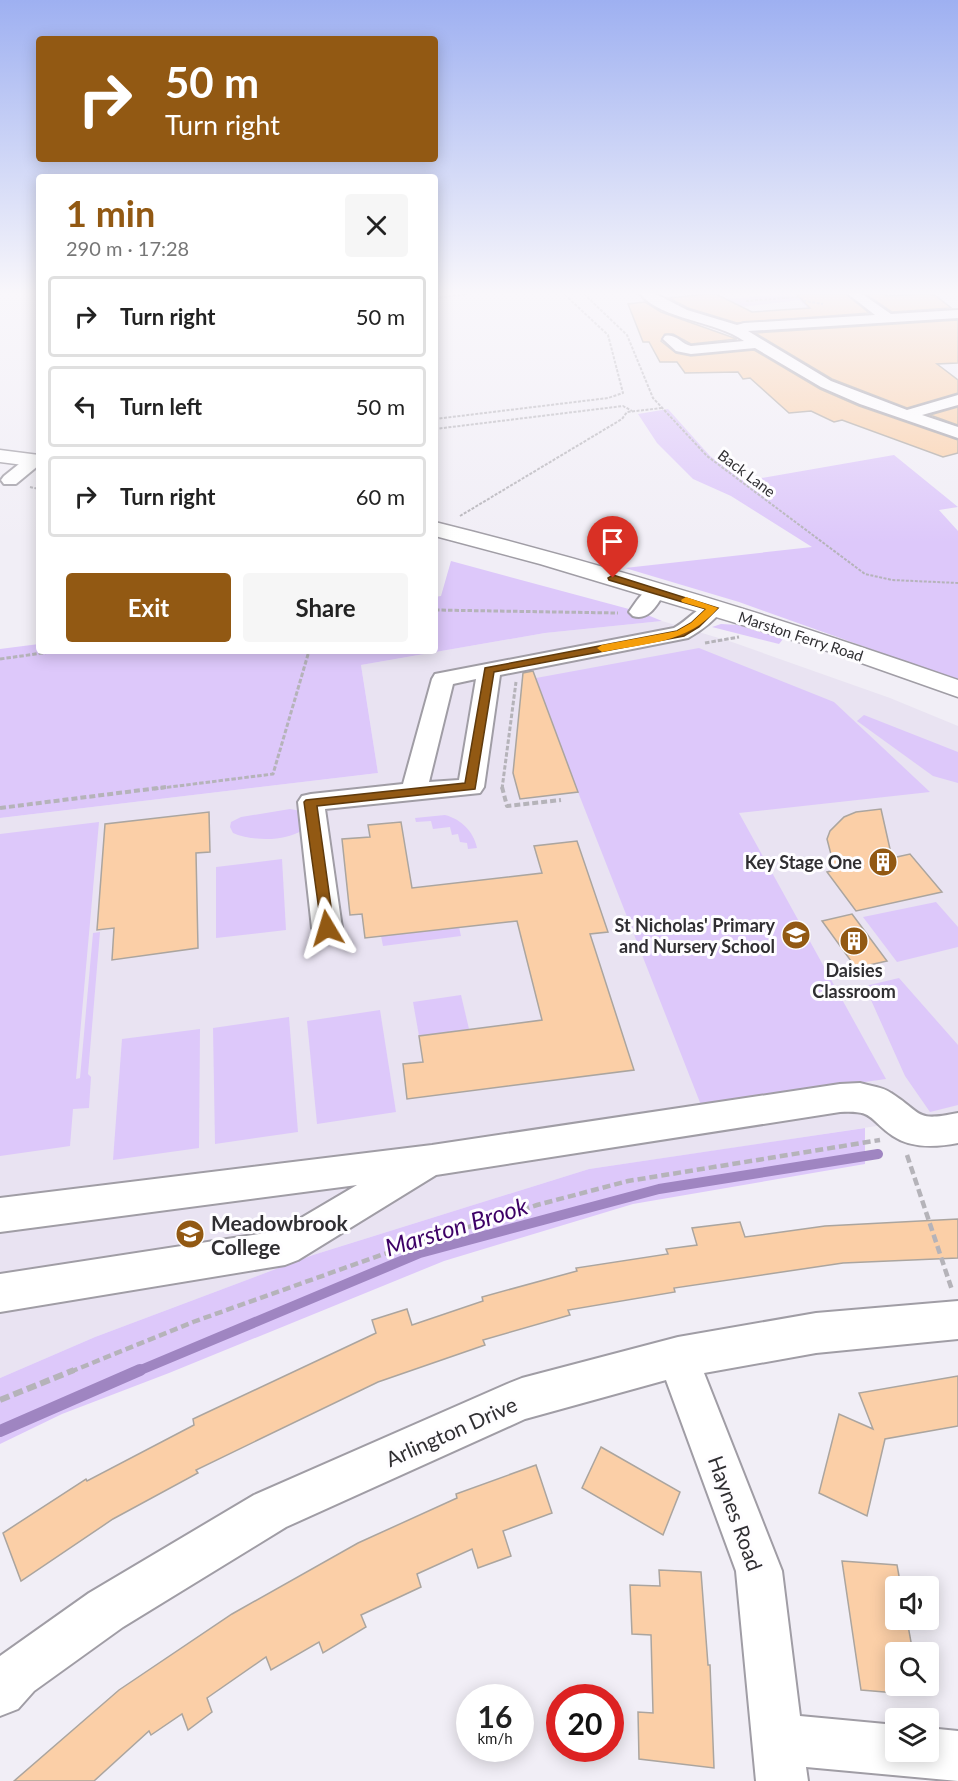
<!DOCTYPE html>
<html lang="en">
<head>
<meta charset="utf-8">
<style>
	:root { --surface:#fff; --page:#f6f6f6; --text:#222; --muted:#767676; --line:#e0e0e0; --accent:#925913 }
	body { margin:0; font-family:Lato,sans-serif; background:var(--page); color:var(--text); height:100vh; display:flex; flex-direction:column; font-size:22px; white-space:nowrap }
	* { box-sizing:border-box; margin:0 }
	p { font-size:20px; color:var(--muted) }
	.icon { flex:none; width:33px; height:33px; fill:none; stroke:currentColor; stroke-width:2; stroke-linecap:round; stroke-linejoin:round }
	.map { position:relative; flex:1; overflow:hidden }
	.details { position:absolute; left:36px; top:174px; width:402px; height:480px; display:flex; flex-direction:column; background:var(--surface); border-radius:6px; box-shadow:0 3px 15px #0003 }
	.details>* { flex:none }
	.top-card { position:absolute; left:36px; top:36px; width:402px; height:126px; border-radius:6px; box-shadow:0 3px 15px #0003; background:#925913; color:#fff; overflow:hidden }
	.buttons { position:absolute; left:885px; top:1576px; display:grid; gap:12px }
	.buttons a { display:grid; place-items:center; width:54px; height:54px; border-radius:6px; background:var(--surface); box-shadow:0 3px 15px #0003; font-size:30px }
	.speed { position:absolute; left:456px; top:1684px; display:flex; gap:12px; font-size:30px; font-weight:700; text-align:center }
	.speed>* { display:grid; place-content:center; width:78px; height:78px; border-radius:50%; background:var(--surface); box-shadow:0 3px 15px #0003; line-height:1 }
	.speed small { font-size:15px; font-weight:400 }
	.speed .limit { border:9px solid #d22; background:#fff; color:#111 }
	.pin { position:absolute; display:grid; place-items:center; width:51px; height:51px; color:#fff; margin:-62px -26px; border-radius:50% 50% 50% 0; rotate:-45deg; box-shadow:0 0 6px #0007 }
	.pin .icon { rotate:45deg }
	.me { position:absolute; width:66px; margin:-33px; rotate:353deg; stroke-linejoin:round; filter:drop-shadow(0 0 4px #0008) }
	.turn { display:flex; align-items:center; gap:21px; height:126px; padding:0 30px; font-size:27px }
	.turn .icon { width:78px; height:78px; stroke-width:2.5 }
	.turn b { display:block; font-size:42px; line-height:51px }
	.round { display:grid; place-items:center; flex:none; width:63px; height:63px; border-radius:6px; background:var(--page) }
	.headline { display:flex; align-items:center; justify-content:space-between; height:102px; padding:0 30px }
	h1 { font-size:36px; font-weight:700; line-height:45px; color:var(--accent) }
	.action { display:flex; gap:12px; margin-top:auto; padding:12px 30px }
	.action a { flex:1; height:69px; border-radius:6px; background:var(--accent); color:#fff; font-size:24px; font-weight:700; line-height:69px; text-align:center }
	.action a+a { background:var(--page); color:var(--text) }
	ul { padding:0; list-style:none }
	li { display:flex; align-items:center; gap:18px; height:81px; margin:0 12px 9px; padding:0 18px; border:3px solid var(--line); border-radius:6px }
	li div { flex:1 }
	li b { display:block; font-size:22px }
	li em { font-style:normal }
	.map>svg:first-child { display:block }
	.built { fill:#e9e3f2 }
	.green { fill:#ddc8fa }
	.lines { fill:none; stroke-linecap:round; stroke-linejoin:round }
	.stream-far1 { stroke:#9f85c1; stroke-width:10 }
	.stream { stroke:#9f85c1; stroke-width:12 }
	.building { fill:#fbcfa7; stroke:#aba59f; stroke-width:1.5 }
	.minor-casing { stroke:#a09da5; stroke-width:4 }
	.major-casing { stroke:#a09da5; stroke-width:3 }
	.path-far4 { stroke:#b5b3b9; stroke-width:2; stroke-dasharray:3 1.5; stroke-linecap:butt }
	.path-far3 { stroke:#b5b3b9; stroke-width:3; stroke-dasharray:4.5 2; stroke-linecap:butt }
	.path-far2 { stroke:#b5b3b9; stroke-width:4; stroke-dasharray:6 3; stroke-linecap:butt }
	.path-far1 { stroke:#b5b3b9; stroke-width:4.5; stroke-dasharray:8 4; stroke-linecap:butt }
	.path { stroke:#b5b3b9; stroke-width:6; stroke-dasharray:10 4.5; stroke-linecap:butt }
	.minor { fill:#fff; fill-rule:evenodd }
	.major { fill:#fff; fill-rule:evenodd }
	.route { fill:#925913; stroke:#5f3a0c; stroke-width:1.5 }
	.slow { fill:#f59e0b }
	.labels { text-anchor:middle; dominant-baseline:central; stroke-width:6; stroke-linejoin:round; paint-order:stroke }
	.far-street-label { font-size:15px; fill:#302f32; stroke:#fefdff }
	.poi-label { font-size:18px; font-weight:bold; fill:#302f32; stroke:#fefdff; text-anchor:end }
	.near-poi-label { font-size:21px; font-weight:bold; fill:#302f32; stroke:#fefdff; text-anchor:start }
	.near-street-label { font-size:21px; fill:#302f32; stroke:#fefdff }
	.near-water-label { font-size:24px; font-style:italic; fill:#3d0066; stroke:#fefdff }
</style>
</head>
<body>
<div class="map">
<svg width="958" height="1781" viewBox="0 0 958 1781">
	<rect width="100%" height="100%" fill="#f1eef6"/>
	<polygon class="built" points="662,621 732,642 890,698 958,726 958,1111 929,1118 759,1144 589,1169 313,1255 95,1337 0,1378 0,818 378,773 361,665 545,633"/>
	<g class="green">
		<polygon points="788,294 847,294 870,313 816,316 799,300 742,307 728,299"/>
		<polygon points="668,409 710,456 744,481 894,455 958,507 939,510 958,531 958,680 739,602 625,568 812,547 731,496 693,479 657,443 638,414"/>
		<polygon points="451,561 640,612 662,621 545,633 361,665 378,773 0,818 0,649 39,644 39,651 435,651 435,597 441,596"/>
		<polygon points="721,624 739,625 783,639 779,644 712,627"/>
		<polygon points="699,648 834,702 930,792 739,813 886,1079 701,1105 578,792 536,678"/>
		<polygon points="864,715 958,752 958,783 933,776 857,721"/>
		<path d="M290 809 301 811 302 830C286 842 251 841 233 833L230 827 231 822 241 817Z"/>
		<path d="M445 815C461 819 474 832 477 848L468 849 467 843 460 842 458 834 452 835 450 827 433 829 431 821 416 822 415 818Z"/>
		<polygon points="99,822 76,1079 80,1078 93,933 100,932 88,1074 91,1077 89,1108 73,1109 70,1146 0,1156 0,834"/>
		<polygon points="282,859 286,930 216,938 216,867"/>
		<polygon points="936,902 958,927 958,947 897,962 863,917"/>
		<polygon points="459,927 461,936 383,946 381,936"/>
		<polygon points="899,978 958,1045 958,1105 930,1112 905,1076 871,1000 861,987"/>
		<polygon points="461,995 469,1029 419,1036 413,1002"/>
		<polygon points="380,1010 396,1112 317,1124 307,1021"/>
		<polygon points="289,1017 298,1132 215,1144 213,1028"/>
		<polygon points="200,1029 199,1148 113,1160 122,1039"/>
		<polygon points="865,1128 865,1164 633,1204 444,1261 169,1373 62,1414 0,1444 0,1378 95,1337 313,1255 589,1169"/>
	</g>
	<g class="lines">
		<polyline class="stream-far1" points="136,1372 420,1253 659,1189 878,1154"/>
		<polyline class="stream" points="0,1431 140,1370"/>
	</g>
	<g class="building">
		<polygon points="708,294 716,294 752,312 810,308 796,294 846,294 869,313 737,323 688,308 669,298"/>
		<polygon points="866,294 884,294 887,296 928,294 936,296 951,308 892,312"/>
		<polygon points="645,302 661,312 737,339 691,344 673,334 665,334 661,341 676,353 691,356 754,350 820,389 859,406 958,440 958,453 943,457 842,420 834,422 811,411 789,413 750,378 743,379 738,372 685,373 677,362 660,362 649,342 643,342 628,304"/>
		<polygon points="958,320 958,363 937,364 958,380 958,393 907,408 832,379 755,333"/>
		<polygon points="958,407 958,425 930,415"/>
		<polygon points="533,671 578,792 520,799 513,773 523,673"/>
		<polygon points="881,809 892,858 910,854 942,892 856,911 827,872 835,870 827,839 830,831 844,817 856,812"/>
		<polygon points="209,812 210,852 196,853 198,948 112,960 114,928 97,930 105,824"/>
		<polygon points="401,822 412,888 542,873 534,846 577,841 608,932 590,934 634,1070 407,1099 403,1064 423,1062 419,1036 542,1020 517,921 365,938 362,914 350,915 342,839 370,837 368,825"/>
		<polygon points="852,914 887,961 856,968 822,921"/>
		<polygon points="958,1219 958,1258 843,1263 674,1288 675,1292 568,1310 570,1315 483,1340 485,1345 378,1382 196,1470 198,1473 113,1519 21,1581 3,1533 86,1479 87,1481 194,1425 193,1419 376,1333 372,1320 407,1309 412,1325 483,1301 482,1297 577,1271 576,1268 668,1254 666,1249 697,1245 692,1228 740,1222 745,1237 825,1226"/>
		<polygon points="958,1376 958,1426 885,1439 867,1516 819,1493 839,1414 873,1429 859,1393"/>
		<polygon points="601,1447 680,1492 663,1535 582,1488"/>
		<polygon points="536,1465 552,1513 503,1531 511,1556 478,1568 472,1549 417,1574 421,1587 361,1615 366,1627 323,1653 319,1642 271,1670 266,1657 207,1698 212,1712 188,1730 182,1714 151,1735 149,1731 94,1781 14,1781 119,1690 232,1614 358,1543 457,1498 456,1494"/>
		<polygon points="842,1561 897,1565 901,1587 896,1587 896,1620 907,1620 913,1653 896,1653 896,1686 919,1686 920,1695 861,1690"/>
		<polygon points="659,1570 701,1572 708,1665 710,1665 714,1768 639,1759 638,1712 653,1713 651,1635 632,1634 630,1585 660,1586"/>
	</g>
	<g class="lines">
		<g class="minor-casing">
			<g id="minor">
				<path d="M640 294H656L687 310 737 325 744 323 875 315 848 294H862L891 314 958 310V318L748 331 831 381 907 410 958 395V405L922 415 958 427V438L860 404 821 387 755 348 691 354 676 351 663 339 665 336C676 333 681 344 691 346L744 341C717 321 662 320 640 294Z"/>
				<polygon points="35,455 39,456 39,465 16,484 4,484 1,480 4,476 29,456"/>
				<path d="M656 585 663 587 666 591C657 604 650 621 633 616L629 612C636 602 644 588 656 585Z"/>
				<path d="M713 602 720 604 724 608C714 621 702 630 688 638L500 675 484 787 480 793 325 809 342 928 337 935 327 939 317 935 312 928 298 802 302 796 311 794 403 784 432 679 435 674 674 628C687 621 700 605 713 602ZM476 679 459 780 429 782 453 684Z"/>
				<path d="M860 1083C870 1086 883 1087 891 1093 924 1114 914 1122 958 1113V1143C937 1147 912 1149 893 1136 868 1119 875 1110 840 1112L436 1175 298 1260 285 1265 0 1312V1274L279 1231 357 1185 0 1232V1198L432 1145 840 1084Z"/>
				<polygon points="958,1301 958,1339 816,1353 704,1373 782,1571 800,1716 896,1725 896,1752 928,1752 928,1728 958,1731 958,1781 806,1767 808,1781 756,1781 736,1571 666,1380 525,1419 286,1527 123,1627 34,1691 18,1709 0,1716 0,1656 89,1593 254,1495 507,1384 522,1378 678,1337 816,1313"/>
			</g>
		</g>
		<g class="major-casing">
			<g id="major">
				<polygon points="0,450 39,455 39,467 0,462"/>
				<path d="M435 522C612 566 786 620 958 680V697L819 648 540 564 435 536Z"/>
			</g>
		</g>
		<g class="path-far4">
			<polyline points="584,294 627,335 653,398 707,456 865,574 892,580 958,583"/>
			<polyline points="435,298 468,294"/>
			<polyline points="746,301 798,297 805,301 823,304"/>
			<polyline points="435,419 608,398 623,393 608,335 564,294"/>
			<polyline points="435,429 623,406 632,411"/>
			<polyline points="30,487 39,489"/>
			<polyline points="460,516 622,419 627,412 662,408"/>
		</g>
		<g class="path-far3">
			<polyline points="435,610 618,613"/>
			<polyline points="705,643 739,637"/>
			<polyline points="0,659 57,651"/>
			<polyline points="154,789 273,774 309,651"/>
			<polyline points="502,789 516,682"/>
		</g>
		<g class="path-far2">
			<polyline points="502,787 507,806 561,800"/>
			<polyline points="0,808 166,787"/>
		</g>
		<g class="path-far1">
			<polyline points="907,1155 952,1290"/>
			<polyline points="70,1372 193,1322 381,1255 537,1205 628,1181 880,1140"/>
		</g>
		<polyline class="path" points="0,1400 74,1370"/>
		<use href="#minor" class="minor"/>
		<use href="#major" class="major"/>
	</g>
	<linearGradient id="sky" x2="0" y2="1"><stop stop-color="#9eb0f1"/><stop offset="0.54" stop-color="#f9f7fb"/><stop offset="1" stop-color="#f9f7fb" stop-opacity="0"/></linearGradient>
	<rect width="958" height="543" fill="url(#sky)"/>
	<polygon class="route" points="613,575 718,608 699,627 684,636 494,672 475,789 317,806 334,928 327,933 322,932 304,802 306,800 465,783 485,668 677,631 691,623 706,609 609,580 608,578"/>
	<path class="slow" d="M686 597 718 608C688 644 645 643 602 652L597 648 602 645 677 631 691 623 706 609 682 602 681 600Z"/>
	<defs>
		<g id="building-disc" transform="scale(1.5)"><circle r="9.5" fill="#925913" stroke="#fefdff"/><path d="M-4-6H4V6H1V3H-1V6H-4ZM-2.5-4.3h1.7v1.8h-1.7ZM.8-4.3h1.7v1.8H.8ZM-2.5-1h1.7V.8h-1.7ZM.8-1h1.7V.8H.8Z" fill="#fff"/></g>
		<g id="school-disc" transform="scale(1.5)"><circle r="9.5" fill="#925913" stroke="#fefdff"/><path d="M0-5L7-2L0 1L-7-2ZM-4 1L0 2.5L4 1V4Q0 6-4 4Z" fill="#fff"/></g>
	</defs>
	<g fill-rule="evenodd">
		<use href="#building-disc" x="883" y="862"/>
		<use href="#school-disc" x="796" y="935"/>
		<use href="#building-disc" x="854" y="941"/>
		<use href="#school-disc" x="190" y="1234"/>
	</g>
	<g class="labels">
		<g class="far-street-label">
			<text transform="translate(747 473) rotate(37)">Back Lane</text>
			<text transform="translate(801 636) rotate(18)">Marston Ferry Road</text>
		</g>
		<g class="poi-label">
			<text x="862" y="862">Key Stage One</text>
			<text x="775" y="925">St Nicholas' Primary<tspan x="775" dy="21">and Nursery School</tspan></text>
			<text x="854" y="970" text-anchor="middle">Daisies<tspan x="854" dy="21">Classroom</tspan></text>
		</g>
		<g class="near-poi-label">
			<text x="211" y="1222">Meadowbrook<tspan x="211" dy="24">College</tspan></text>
		</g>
		<g class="near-street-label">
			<text transform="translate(451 1431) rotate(-24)">Arlington Drive</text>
			<text transform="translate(736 1513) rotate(70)">Haynes Road</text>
		</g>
		<g class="near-water-label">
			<text transform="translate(456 1226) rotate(-17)">Marston Brook</text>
		</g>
	</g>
</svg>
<div class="buttons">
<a><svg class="icon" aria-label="sound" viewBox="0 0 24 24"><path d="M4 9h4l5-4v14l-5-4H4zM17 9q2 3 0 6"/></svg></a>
<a><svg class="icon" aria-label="search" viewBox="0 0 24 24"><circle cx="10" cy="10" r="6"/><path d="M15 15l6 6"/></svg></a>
<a><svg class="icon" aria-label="layers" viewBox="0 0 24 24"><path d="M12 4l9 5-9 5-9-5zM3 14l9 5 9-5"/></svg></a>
</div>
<div class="speed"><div>16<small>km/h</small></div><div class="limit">20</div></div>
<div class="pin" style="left:613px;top:578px;background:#d93025"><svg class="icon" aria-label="arrive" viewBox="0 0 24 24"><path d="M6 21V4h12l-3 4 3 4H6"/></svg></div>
<svg class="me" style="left:327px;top:928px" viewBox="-20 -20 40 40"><path d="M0-17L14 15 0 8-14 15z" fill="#925913" stroke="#fff" stroke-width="4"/></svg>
<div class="top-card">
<div class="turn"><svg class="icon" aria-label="right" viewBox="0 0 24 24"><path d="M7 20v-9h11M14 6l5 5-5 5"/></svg><div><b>50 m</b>Turn right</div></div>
</div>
<section class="details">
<div class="headline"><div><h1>1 min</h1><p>290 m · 17:28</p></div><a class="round"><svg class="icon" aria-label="close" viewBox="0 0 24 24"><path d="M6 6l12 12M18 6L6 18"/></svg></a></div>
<ul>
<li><svg class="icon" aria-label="right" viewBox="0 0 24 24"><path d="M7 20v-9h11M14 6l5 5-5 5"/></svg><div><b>Turn right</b></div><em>50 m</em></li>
<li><svg class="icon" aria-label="left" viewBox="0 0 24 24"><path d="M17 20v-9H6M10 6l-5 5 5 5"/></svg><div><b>Turn left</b></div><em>50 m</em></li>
<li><svg class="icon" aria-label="right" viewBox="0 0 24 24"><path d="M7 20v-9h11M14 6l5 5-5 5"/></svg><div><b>Turn right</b></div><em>60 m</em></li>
</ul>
<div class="action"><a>Exit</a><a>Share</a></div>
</section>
</div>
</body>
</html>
